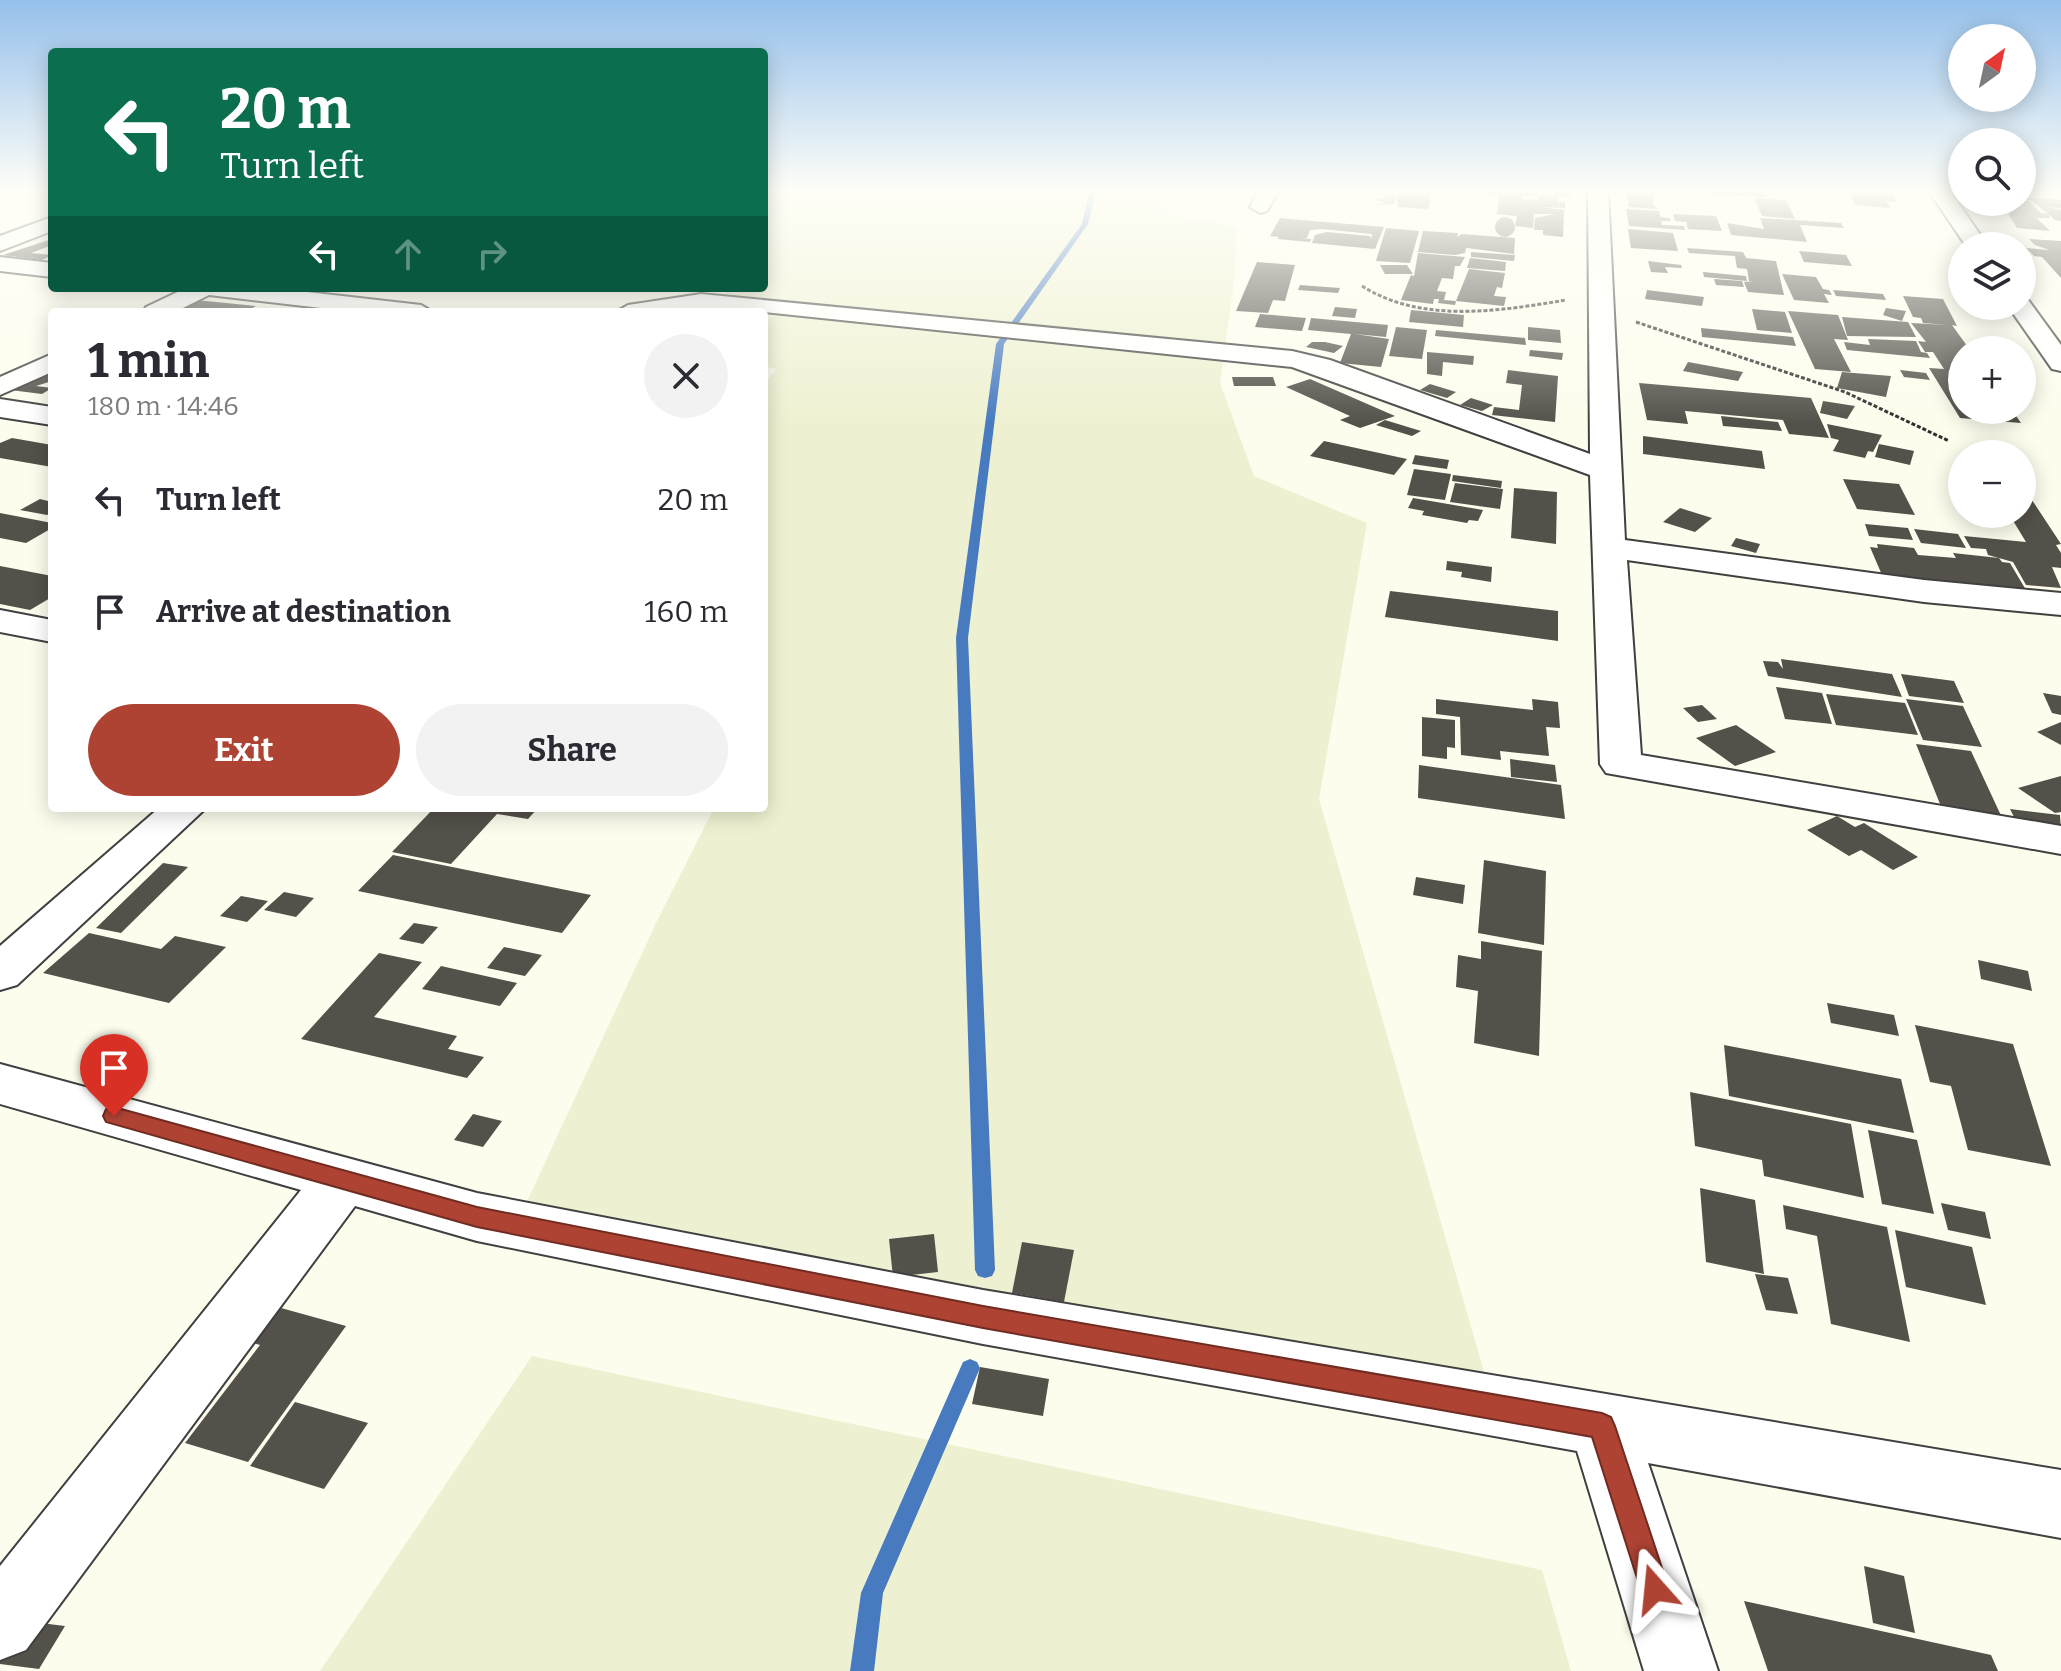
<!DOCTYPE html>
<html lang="en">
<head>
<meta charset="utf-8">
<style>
	:root { --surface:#fff; --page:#f2f2f3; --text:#2b2b33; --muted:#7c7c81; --accent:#ae4334 }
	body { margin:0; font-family:Bitter,serif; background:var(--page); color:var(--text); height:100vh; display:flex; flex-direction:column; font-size:30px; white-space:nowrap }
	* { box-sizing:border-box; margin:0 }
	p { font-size:26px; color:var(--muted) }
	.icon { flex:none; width:44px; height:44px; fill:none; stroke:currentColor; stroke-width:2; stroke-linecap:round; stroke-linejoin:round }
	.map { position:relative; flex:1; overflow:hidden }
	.side { position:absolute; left:48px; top:308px; width:720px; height:504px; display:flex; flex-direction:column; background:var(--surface); border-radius:8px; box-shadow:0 4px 20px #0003 }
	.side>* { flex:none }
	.hud { position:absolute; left:48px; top:48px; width:720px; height:244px; border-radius:8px; box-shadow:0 4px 20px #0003; background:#0b6e4f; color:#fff; overflow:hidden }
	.needle { width:52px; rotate:33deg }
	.fabs { position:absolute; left:1948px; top:24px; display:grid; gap:16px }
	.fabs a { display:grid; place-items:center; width:88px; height:88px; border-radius:50%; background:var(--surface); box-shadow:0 4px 20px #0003; font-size:40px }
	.pin { position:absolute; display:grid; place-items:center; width:68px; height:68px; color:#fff; margin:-82px -34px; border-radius:50% 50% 50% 0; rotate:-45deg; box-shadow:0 0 8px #0007 }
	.pin .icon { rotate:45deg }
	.me { position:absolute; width:88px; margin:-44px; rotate:342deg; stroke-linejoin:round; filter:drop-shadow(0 0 6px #0008) }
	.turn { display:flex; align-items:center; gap:28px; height:168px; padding:0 40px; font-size:36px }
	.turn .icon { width:104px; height:104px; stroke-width:2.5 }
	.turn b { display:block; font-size:56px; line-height:68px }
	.lanes { display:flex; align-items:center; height:76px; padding:0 40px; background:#0003; justify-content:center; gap:40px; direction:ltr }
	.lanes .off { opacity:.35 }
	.round { display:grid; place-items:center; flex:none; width:84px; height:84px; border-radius:42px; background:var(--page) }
	.overview { display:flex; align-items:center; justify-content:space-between; height:136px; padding:0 40px }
	h1 { font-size:48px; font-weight:700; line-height:60px }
	.button { display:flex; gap:16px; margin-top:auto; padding:16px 40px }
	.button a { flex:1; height:92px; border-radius:48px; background:var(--accent); color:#fff; font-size:32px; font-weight:700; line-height:92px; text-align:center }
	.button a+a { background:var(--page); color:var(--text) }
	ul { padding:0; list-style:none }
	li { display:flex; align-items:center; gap:24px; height:112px; padding:0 40px }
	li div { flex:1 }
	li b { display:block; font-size:30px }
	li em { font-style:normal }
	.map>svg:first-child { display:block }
	.farmland { fill:#eef1d1 }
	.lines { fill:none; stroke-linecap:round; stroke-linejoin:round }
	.stream { fill:#477abf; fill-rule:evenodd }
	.building { fill:#54504a }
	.minor-casing { stroke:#404040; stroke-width:4 }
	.path { stroke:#2f2f2f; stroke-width:3; stroke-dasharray:4 2; stroke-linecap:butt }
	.minor { fill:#fff; fill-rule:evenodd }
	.route { fill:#ae4334; stroke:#712c22; stroke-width:2 }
</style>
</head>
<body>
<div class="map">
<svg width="2061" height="1671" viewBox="0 0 2061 1671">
	<rect width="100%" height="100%" fill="#fdfdee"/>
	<g class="farmland">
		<polygon points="764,190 1160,190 1163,212 1236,227 1235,274 1220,383 1254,476 1367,523 1319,799 1489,1389 517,1223 656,923 714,808 764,808 767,705 764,698 764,385 776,369 764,366 764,312 709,312 731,288 764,288"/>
		<polygon points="532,1356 1542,1570 1571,1671 320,1671"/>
	</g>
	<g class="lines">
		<g class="stream">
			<polygon points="1090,190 1096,190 1088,224 1004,344 968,638 995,1270 992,1276 985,1278 978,1276 975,1270 956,638 996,344 1082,224"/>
			<polygon points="970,1359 977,1362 980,1368 883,1593 874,1671 850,1671 861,1593 963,1362"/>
		</g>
	</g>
	<g class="building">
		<polygon points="1395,190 1432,192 1428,209 1398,207"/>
		<polygon points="1487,190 1537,190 1537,197 1522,196 1522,199 1538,200 1539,195 1555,197 1555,190 1570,190 1570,197 1558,196 1558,202 1565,202 1565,208 1542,207 1564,210 1563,237 1543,235 1543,230 1534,230 1535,218 1554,214 1534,214 1533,228 1515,226 1517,216 1497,214 1499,196 1486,195"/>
		<polygon points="1711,190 1763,190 1768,197 1714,195"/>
		<polygon points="1848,190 1882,190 1892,194 1897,202 1886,201 1890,208 1855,205"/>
		<polygon points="1626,191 1654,193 1653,205 1658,209 1629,207"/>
		<polygon points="1385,194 1396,195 1394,204 1371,205 1387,203 1375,200 1384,198"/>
		<polygon points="1754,198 1786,200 1795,219 1762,216"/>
		<polygon points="2029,198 2061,203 2061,208 2047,207 2061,210 2061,221 2055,220"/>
		<polygon points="2028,201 2041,213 2048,214 2050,218 2037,218 2050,231 2017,228 2001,202"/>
		<polygon points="1626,209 1659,211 1660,217 1670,218 1671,221 1661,221 1662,225 1684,226 1685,230 1629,226"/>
		<polygon points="1673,214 1716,216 1722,231 1688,229 1686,222 1675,221"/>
		<circle cx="1505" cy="227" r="10"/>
		<polygon points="1280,218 1325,222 1384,227 1375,249 1312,243 1315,235 1326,232 1370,236 1371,239 1372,234 1322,229 1310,230 1307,238 1300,238 1311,239 1310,242 1277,239 1279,237 1270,236"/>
		<polygon points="1760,218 1841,223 1844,228 1800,225 1807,242 1731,235 1727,223 1764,229"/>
		<polygon points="1386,228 1419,231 1410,263 1376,261"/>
		<polygon points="1628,229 1673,233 1678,251 1631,248"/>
		<polygon points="1423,231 1458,233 1457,237 1462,234 1515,238 1514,254 1466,248 1465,253 1455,255 1418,252"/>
		<polygon points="52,239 52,245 31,253 52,255 42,260 3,255"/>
		<polygon points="2029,239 2061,241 2061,278 2042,257 2034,256 2026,248 2049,250 2035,245"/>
		<polygon points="1687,248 1743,252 1746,258 1776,261 1784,295 1748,292 1744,282 1754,281 1749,281 1747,269 1737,268 1735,256 1689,253"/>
		<polygon points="1799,251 1846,255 1852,266 1804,262"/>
		<polygon points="1471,252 1515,255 1514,261 1471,257"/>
		<polygon points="1418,253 1465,257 1460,266 1455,266 1453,279 1442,278 1437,291 1446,292 1444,300 1456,301 1455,305 1438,303 1439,299 1434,299 1433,304 1401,300 1411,275 1414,276"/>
		<polygon points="1470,258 1506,262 1505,271 1467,268"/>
		<polygon points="1648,261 1681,265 1682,268 1665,267 1668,273 1651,272"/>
		<polygon points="1257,262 1295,265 1285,301 1273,300 1268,313 1236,311"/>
		<polygon points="1380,265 1407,265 1413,274 1385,274"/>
		<polygon points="1469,269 1505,273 1502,288 1497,287 1494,296 1506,297 1504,306 1456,301"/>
		<polygon points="1703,272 1746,276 1747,281 1704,277"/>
		<polygon points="1782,274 1816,277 1823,289 1829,290 1832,295 1824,294 1829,303 1794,300"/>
		<polygon points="1714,279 1742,281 1744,287 1716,285"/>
		<polygon points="1300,285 1340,288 1338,293 1298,290"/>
		<polygon points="1647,290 1704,297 1702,306 1645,299"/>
		<polygon points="1833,290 1883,294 1886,300 1836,296"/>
		<polygon points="1903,296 1943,299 1957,326 1952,325 1970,350 1962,350 1962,410 2012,410 2021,423 1960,418 1929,368 1944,369 1933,352 1925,352 1918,341 1926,342 1911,323 1947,325 1923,323 1921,318 1913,317"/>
		<polygon points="196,300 256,306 245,312 175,310"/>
		<polygon points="1335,307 1357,309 1355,318 1332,316"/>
		<polygon points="1886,308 1906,311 1902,321 1883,315"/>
		<polygon points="1752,309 1785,312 1792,333 1757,330"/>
		<polygon points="1411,310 1464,315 1463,327 1409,322"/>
		<polygon points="1788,311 1838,315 1848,340 1834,339 1851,372 1815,369"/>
		<polygon points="1260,314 1306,318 1302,331 1255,327"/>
		<polygon points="1842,317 1908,322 1916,337 1847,336"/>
		<polygon points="1311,318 1388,325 1386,337 1355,334 1389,339 1381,367 1340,363 1351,334 1308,330"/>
		<polygon points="1396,327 1427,330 1422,359 1389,356"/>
		<polygon points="1528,327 1560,330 1561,343 1528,340"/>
		<polygon points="1701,328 1793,337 1796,346 1702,337"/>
		<polygon points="1436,330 1525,338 1526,345 1435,336"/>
		<polygon points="1868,339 1916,341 1921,352 1927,353 1930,358 1847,350 1844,342 1870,345"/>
		<polygon points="1312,342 1325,342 1343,346 1334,353 1306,347"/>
		<polygon points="1530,350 1563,353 1562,360 1529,356"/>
		<polygon points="1427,352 1474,356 1473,365 1443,362 1442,376 1427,374"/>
		<polygon points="1688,362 1743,372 1738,381 1683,371"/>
		<polygon points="1508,370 1558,376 1555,422 1492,415 1494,407 1519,410 1522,385 1506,383"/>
		<polygon points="1900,370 1926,373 1930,380 1904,377"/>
		<polygon points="52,372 52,381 36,386 52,388 42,394 10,390"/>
		<polygon points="1842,372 1891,376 1886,397 1837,388"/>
		<polygon points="1232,377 1273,377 1276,386 1234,386"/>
		<polygon points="1310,379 1395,416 1360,428 1340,420 1350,416 1286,387"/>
		<polygon points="1639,383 1811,398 1829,438 1789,434 1783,420 1685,411 1688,424 1647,420"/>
		<polygon points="1430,384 1456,392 1447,398 1420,390"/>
		<polygon points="1471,398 1493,405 1482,411 1460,405"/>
		<polygon points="1823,401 1855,406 1847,419 1820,413"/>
		<polygon points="1721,416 1778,422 1782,431 1723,426"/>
		<polygon points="1385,420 1421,431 1412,436 1376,425"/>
		<polygon points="1827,424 1882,435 1873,452 1868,451 1865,458 1833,451 1839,440 1831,438"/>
		<polygon points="1643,436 1762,451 1765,469 1643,454"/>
		<polygon points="12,438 52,445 52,467 0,458 0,443"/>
		<polygon points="1324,441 1407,459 1394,475 1310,456"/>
		<polygon points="1879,444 1914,451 1910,465 1875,457"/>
		<polygon points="1415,455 1449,460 1447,469 1412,464"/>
		<polygon points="1414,469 1451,474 1445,500 1407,495"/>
		<polygon points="1453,475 1502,481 1501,488 1452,481"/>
		<polygon points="1843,479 1899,484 1915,515 1857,509"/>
		<polygon points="1455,483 1503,489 1500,509 1450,502"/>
		<polygon points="1514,488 1557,492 1556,544 1511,538"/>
		<polygon points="1413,498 1483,510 1478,521 1469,520 1467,523 1422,515 1424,511 1408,508"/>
		<polygon points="40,499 52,502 52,512 47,515 20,510"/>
		<polygon points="2022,499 2032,500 2061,544 2056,545 2061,553 2061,568 2052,567 2061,588 2026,585 2013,562 1988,555 1986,549 1971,548 1964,536 2026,542 2009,514 2022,514"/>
		<polygon points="1680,508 1712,518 1695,532 1663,522"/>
		<polygon points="0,513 52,523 52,528 26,543 0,538"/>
		<polygon points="1865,524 1908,528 1913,540 1869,536"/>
		<polygon points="1914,529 1958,534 1966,548 1921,543"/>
		<polygon points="1736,538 1760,544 1756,553 1731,546"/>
		<polygon points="1877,544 1914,548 1918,555 1956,558 1953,553 1999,558 2002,562 2010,563 2026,590 1882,575 1870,547 1878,548"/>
		<polygon points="1447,561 1492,567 1491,582 1461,577 1462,572 1446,570"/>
		<polygon points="0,566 52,576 52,597 30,610 0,604"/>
		<polygon points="1390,591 1558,611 1558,641 1385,617"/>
		<polygon points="1781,659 1892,674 1902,697 1768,676 1763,661 1778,662 1783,669"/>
		<polygon points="1901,674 1954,681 1964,703 1909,696"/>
		<polygon points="1776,687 1822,693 1832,724 1785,719"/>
		<polygon points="2043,693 2061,696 2061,715 2052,713"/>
		<polygon points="1826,694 1905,703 1918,735 1836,725"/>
		<polygon points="1436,699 1533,710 1532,699 1558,702 1560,728 1546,727 1549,756 1500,751 1501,760 1461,755 1460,717 1436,714"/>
		<polygon points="1906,699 1963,706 1982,747 1923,740"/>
		<polygon points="1702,705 1717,719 1698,722 1683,708"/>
		<polygon points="1422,717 1455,720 1455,748 1447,747 1447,759 1422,756"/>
		<polygon points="2061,722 2061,745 2037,732"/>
		<polygon points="1736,725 1776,752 1735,766 1696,738"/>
		<polygon points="1916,744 1971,751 2004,822 1944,814"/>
		<polygon points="1510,759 1555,765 1557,782 1511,777"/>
		<polygon points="1419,765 1561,785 1565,819 1418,798"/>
		<polygon points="2061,776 2061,812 2055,813 2018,788"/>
		<polygon points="434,808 538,808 528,819 497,814 451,864 392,852"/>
		<polygon points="2010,809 2060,815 2061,831 2018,825"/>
		<polygon points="1837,816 1855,827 1864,823 1918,857 1893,870 1861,850 1849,856 1807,830"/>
		<polygon points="393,855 591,895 562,933 358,891"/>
		<polygon points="1484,860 1546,871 1544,945 1478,933"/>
		<polygon points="163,863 188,867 121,933 96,928"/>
		<polygon points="1416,877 1465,885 1463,904 1413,895"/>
		<polygon points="284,892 314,898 296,917 264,910"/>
		<polygon points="241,896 268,901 247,922 220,916"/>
		<polygon points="414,923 438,927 423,944 399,939"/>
		<polygon points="89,933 161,949 175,936 226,947 169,1003 43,973"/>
		<polygon points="1481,941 1542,951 1539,1056 1474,1043 1478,991 1456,987 1458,955 1481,959"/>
		<polygon points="504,947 542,955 525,976 487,968"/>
		<polygon points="379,953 422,962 374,1017 457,1036 448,1049 484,1057 467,1078 301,1039"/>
		<polygon points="1978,960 2028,971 2032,991 1981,979"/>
		<polygon points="441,966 517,983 500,1006 422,989"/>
		<polygon points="1827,1003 1894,1015 1899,1036 1831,1023"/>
		<polygon points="1915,1025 2013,1044 2051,1166 1968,1150 1951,1086 1930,1082"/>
		<polygon points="1724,1045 1901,1079 1914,1133 1729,1096"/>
		<polygon points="1690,1092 1851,1124 1864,1198 1764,1176 1762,1160 1695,1146"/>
		<polygon points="473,1114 502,1121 483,1147 454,1140"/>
		<polygon points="1868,1130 1917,1140 1934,1214 1882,1204"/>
		<polygon points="1700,1188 1755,1200 1764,1274 1706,1262"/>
		<polygon points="1941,1203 1985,1212 1991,1239 1948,1230"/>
		<polygon points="1783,1205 1887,1227 1910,1342 1831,1324 1817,1236 1786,1229"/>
		<polygon points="1895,1230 1972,1247 1986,1305 1906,1287"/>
		<polygon points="934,1234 938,1272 893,1277 889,1239"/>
		<polygon points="1022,1242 1074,1250 1064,1302 1012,1293"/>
		<polygon points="1755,1274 1788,1278 1798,1314 1766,1310"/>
		<polygon points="263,1303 346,1326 248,1462 185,1443 260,1345 235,1338"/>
		<polygon points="980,1367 1049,1379 1043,1416 972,1404"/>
		<polygon points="295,1402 368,1423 324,1489 250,1466"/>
		<polygon points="1864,1566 1904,1576 1915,1633 1873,1623"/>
		<polygon points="1744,1601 1991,1655 1998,1671 1768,1671"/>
		<polygon points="16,1620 65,1626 39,1669 0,1664 0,1646"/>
	</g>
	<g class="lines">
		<g class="minor-casing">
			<g id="minor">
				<polygon points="1259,190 1279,190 1267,211 1260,213 1250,207"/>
				<polygon points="1588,190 1608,190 1625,540 1924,580 2061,593 2061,615 1924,602 1627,560 1641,755 2061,826 2061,854 1606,773 1600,764 1590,475 1292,367 764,312 701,308 616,312 628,305 701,294 1292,351 1330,360 1590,454"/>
				<polygon points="1928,190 1949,190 1988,246 1966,246"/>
				<polygon points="2022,190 2061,190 2061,200 2022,197"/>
				<polygon points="52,217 52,231 0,251 0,236"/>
				<polygon points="0,257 52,263 52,277 0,271"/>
				<polygon points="186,288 272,288 421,305 433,312 356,312 209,295 175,312 143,312 146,307"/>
				<polygon points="2022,299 2029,301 2061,345 2061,371 2052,369 2008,306 2022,306"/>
				<polygon points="52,354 52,372 0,395 0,377"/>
				<polygon points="0,399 52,407 52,425 0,417"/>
				<polygon points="0,610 52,620 52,642 0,632"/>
				<polygon points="159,808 206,808 17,985 0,990 0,946"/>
				<polygon points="0,1064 477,1193 983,1290 2061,1470 2061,1538 1648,1463 1718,1671 1644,1671 1577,1451 983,1344 477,1241 355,1206 26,1650 0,1660 0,1566 301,1190 0,1104"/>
			</g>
		</g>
		<g class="path">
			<path d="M1362 286C1422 324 1499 311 1566 300"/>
			<polyline points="1636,322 1845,392 1949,441"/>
		</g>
		<use href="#minor" class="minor"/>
	</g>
	<linearGradient id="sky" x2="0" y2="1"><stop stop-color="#95c0eb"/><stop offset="0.45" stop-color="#fefef7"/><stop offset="1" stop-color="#fefef7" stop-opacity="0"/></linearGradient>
	<rect width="2061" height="424" fill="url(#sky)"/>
	<polygon class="route" points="114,1107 477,1207 983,1306 1602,1413 1611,1417 1615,1426 1669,1589 1665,1600 1655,1604 1644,1600 1592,1437 983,1328 477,1227 106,1122 103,1116 106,1109"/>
</svg>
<div class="fabs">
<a><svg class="needle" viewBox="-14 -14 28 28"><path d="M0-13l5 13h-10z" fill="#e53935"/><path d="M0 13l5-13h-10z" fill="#7c7c81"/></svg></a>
<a><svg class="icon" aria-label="search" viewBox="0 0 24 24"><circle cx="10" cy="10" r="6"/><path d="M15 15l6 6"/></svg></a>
<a><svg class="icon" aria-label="layers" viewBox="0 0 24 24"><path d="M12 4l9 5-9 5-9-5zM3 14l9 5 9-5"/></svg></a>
<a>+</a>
<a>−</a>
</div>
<div class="pin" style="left:114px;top:1116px;background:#d93025"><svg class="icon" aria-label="arrive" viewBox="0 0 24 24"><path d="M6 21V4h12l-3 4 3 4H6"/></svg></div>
<svg class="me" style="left:1655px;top:1589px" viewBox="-20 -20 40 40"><path d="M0-17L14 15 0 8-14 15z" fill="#ae4334" stroke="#fff" stroke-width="4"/></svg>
<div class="hud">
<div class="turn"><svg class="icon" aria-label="left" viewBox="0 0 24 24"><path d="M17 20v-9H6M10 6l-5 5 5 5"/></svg><div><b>20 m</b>Turn left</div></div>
<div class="lanes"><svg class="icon" aria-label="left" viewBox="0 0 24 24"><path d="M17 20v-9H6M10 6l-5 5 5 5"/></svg><svg class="icon off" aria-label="ahead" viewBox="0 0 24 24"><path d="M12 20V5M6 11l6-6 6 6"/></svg><svg class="icon off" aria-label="right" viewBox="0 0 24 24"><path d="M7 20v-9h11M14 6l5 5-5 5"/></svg></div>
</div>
<section class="side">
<div class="overview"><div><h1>1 min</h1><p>180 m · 14:46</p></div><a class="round"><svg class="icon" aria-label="close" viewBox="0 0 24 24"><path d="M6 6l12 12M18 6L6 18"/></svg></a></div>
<ul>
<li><svg class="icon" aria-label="left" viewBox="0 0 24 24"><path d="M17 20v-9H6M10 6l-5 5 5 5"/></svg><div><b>Turn left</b></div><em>20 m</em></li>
<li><svg class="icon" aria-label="arrive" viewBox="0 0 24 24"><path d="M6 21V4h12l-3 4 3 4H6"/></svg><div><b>Arrive at destination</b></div><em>160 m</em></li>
</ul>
<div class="button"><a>Exit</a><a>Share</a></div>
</section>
</div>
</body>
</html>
